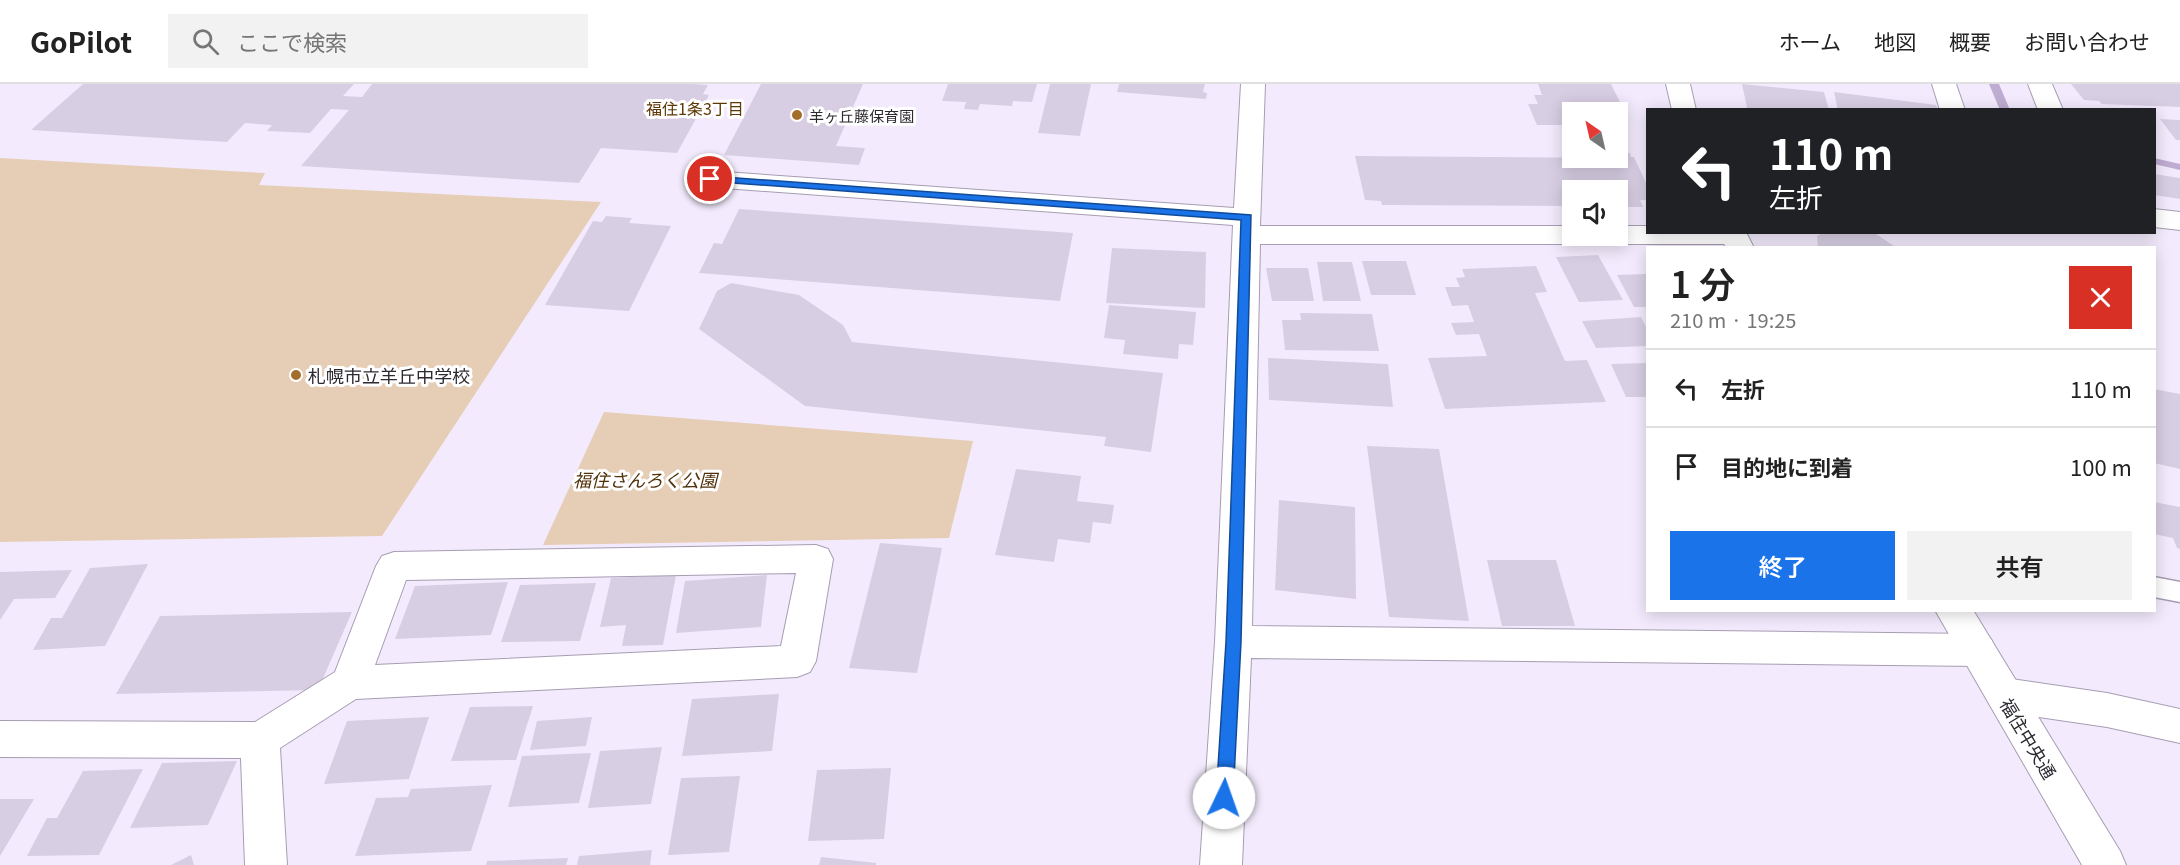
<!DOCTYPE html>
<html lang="ja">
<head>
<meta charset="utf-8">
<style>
	:root { --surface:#fff; --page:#f2f2f2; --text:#222; --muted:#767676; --line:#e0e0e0; --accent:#1a73e8 }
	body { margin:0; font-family:Georgia,"Noto Sans JP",serif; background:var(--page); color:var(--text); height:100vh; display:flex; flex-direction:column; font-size:22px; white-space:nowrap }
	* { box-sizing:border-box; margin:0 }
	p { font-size:20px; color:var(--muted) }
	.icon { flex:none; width:33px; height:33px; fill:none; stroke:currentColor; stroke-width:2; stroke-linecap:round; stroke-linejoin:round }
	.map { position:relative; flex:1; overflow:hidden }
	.panel { position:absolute; left:1646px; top:162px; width:510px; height:366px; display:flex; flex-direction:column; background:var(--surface); border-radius:0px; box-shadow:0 3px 15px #0003 }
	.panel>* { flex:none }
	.guide { position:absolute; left:1646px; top:24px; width:510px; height:126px; border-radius:0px; box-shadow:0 3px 15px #0003; background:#202124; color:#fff; overflow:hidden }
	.needle { width:39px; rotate:326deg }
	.tools { position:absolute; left:1562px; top:18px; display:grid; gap:12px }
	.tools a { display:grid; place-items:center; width:66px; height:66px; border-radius:0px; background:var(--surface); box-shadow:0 3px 15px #0003; font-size:30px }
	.pin { position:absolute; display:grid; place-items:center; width:51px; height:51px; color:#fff; margin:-26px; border:3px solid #fff; border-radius:50%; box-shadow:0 2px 6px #0007 }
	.me { position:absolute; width:66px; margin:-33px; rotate:3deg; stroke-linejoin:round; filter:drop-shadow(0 0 4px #0008) }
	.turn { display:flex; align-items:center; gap:21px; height:126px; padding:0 24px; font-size:27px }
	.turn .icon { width:78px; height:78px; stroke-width:2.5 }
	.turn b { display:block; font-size:42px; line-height:51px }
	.round { display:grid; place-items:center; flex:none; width:63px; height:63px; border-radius:0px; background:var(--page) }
	.overview { display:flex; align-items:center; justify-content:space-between; height:102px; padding:0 24px }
	h1 { font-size:36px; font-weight:600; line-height:45px }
	.button { display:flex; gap:12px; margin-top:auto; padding:12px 24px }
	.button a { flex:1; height:69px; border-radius:0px; background:var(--accent); color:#fff; font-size:24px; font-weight:600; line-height:69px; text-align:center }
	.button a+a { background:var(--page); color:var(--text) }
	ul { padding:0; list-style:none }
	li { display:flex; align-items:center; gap:18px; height:78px; padding:0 24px; border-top:2px solid var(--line) }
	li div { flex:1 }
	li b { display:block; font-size:22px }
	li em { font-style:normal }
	header { display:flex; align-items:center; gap:36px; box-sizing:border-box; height:84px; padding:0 30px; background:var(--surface); border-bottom:2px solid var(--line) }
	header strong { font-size:28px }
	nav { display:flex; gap:33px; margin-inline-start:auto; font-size:21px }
	.search { width:420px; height:54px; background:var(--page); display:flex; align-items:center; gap:15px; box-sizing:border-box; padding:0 21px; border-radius:0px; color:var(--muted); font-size:22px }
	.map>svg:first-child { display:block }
	.green { fill:#e6cdb5 }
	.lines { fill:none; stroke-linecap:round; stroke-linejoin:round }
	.stream { fill:#beacd2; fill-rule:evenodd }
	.building { fill:#d8cee4 }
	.service-casing { stroke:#a79db2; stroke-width:3 }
	.minor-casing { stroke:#a79db2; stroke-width:2 }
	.tertiary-casing { stroke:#a79db2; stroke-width:2 }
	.service { fill:#fff; fill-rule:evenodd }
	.minor { fill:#fff; fill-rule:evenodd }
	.tertiary { fill:#fff; fill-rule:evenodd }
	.route { fill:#1a73e8; stroke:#114b97; stroke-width:1.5 }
	.poi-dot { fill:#a56d2a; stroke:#fff; stroke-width:2 }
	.labels { text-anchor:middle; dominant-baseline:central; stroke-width:6; stroke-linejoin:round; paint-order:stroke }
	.far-poi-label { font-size:15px; fill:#2d2931; stroke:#fff; text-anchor:start }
	.far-neighbourhood-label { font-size:16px; fill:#5d3704; stroke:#fff }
	.poi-label { font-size:18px; fill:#2d2931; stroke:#fff; text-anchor:start }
	.park-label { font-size:18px; font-style:italic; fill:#51310a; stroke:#fff }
	.street-label { font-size:18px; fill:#2d2931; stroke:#fff }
</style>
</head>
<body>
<header>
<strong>GoPilot</strong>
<div class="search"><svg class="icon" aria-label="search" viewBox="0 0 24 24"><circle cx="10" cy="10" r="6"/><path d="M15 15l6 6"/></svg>ここで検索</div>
<nav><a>ホーム</a><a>地図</a><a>概要</a><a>お問い合わせ</a></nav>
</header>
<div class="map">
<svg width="2180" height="781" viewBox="0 0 2180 781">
	<rect width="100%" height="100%" fill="#f3ebfd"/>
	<g class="green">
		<polygon points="0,74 265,89 259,101 601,118 382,452 0,458"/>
		<polygon points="604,328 973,357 949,454 543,461"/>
	</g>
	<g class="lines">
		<g class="stream">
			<polygon points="1989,0 1999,0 2010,26 2000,26"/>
			<polygon points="2154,74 2180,80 2180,86 2154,80"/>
		</g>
	</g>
	<g class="building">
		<polygon points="83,0 354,0 343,12 362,13 372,0 694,0 708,1 703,10 709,11 677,69 601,64 579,99 301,82 349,26 331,25 310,49 267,47 272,41 245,39 227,58 31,46"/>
		<polygon points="761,0 863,0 836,62 865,64 859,81 724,71"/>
		<polygon points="948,0 1037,0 1032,18 1013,17 1012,22 980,20 978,26 964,25 966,18 942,17"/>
		<polygon points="1050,0 1091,0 1080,52 1038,49"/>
		<polygon points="1119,0 1205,0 1203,8 1207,9 1206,15 1117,8"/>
		<polygon points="1538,0 1611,0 1627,32 1618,32 1622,41 1617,41 1617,28 1572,28 1572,41 1537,41 1528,20 1538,20 1534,11 1542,11"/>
		<polygon points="1742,0 1824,8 1829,26 1747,24"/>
		<polygon points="2071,0 2180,0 2180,23 2102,20 2099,17 2084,16"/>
		<polygon points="1834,8 1936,21 1938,26 1838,26"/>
		<polygon points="2160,35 2180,36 2180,56 2176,56"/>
		<polygon points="1617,65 1623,65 1625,69 1630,69 1631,73 1634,73 1647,101 1647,116 1640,116 1643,123 1617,123 1617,106 1572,106 1572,122 1382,121 1381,117 1365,116 1355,72 1617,74"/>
		<polygon points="2154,90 2180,94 2180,115 2154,111"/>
		<polygon points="739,125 1073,149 1060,217 699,189 714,159 722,160"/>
		<polygon points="606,132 632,134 629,139 671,142 629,227 545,221 593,137 602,138"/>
		<polygon points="1825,148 1873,148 1897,164 1818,164 1817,152"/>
		<polygon points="1112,164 1206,168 1205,224 1106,219"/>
		<polygon points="1598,171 1623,216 1579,218 1556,173"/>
		<polygon points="1362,177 1406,177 1416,211 1371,211"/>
		<polygon points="1317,178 1352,178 1361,217 1323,217"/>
		<polygon points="1536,182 1547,208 1535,209 1565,277 1587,276 1606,318 1445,325 1428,274 1487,272 1479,250 1456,251 1451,239 1474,238 1468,221 1452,222 1445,203 1460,203 1456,194 1465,193 1462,185"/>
		<polygon points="1266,184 1308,184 1314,217 1272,217"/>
		<polygon points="1647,190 1647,223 1634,223 1617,191"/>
		<polygon points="731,199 799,211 843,241 852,258 1163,289 1151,368 1104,362 1106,353 805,322 699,245 717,207"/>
		<polygon points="1109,221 1196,228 1193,261 1179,260 1178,275 1123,270 1125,256 1104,254"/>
		<polygon points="1300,229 1372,230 1379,267 1285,266 1282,236 1301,236"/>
		<polygon points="1641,233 1647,245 1647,262 1596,264 1582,237"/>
		<polygon points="1268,274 1388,280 1393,323 1269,316"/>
		<polygon points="1647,279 1647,313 1626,313 1611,280"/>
		<polygon points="2154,305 2180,310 2180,385 2154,379"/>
		<polygon points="1367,362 1439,365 1469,537 1389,533"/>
		<polygon points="1016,385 1081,392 1077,417 1114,421 1111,440 1093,438 1090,459 1058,455 1054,478 995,471"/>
		<polygon points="1279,416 1355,423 1356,515 1275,506"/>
		<polygon points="2154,418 2180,423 2180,465 2177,464 2173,454 2154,450"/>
		<polygon points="880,459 942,464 917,589 849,584"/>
		<polygon points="1487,476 1556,476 1575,542 1502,542"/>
		<polygon points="148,480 105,562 33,566 51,534 62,534 90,484"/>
		<polygon points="72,486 55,514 14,515 0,536 0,488"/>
		<polygon points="676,491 663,561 622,562 626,541 600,543 611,494"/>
		<polygon points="767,491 761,543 676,549 685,497"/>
		<polygon points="508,498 491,551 395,555 415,502"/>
		<polygon points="596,499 580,557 501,558 520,501"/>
		<polygon points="352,528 318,606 116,610 160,532"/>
		<polygon points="779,610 772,667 682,672 692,615"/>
		<polygon points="533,622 516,676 451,677 470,623"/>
		<polygon points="429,633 409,695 324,700 347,637"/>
		<polygon points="592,633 586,662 530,666 537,637"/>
		<polygon points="662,663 651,720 588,724 600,667"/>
		<polygon points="591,669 579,719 508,723 522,672"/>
		<polygon points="237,677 208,741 130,744 162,679"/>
		<polygon points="891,684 884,755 808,757 817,686"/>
		<polygon points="143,685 99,771 27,772 47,734 57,734 83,687"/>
		<polygon points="740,692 729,768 668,771 681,694"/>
		<polygon points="492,701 471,767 355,772 376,714 408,713 411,705"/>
		<polygon points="0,715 34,715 0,772"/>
		<polygon points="652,766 650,781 577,781 579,772"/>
		<polygon points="191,771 194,781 171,781"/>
		<polygon points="821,773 876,779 876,781 819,781"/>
		<polygon points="568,774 566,781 486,781 487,777"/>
	</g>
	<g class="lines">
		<g class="service-casing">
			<polygon id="service" points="2154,493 2180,498 2180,518 2154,513"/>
		</g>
		<g class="minor-casing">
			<g id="minor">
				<polygon points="1241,0 1265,0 1260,142 1572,142 1572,152 1585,152 1582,157 1572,160 1260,160 1252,542 1978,550 1991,555 1996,566 1991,577 1978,582 1251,574 1242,781 1200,781 1215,558 1233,141 710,103 701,101 697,95 701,89 710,87 1234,124"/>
				<polygon points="1932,0 1956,0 1965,26 1940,26"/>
				<polygon points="2028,0 2052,0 2063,26 2038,26"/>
				<polygon points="2154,125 2180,128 2180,146 2154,143"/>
				<polygon points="1617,142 1647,142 1647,148 1745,148 1747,151 1743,157 1733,160 1617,160 1607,157 1604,152 1617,152"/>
				<path d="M816 461 828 465 833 475 816 577 810 588 797 593 356 615 280 664 287 781H245L241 674 0 673V637L255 638 335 588 376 482 382 472 394 468ZM796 489 781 562 375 581 406 496Z"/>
				<polygon points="2004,594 2107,609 2180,625 2180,659 2107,643 2004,628 1991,623 1985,611 1991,599"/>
			</g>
		</g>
		<g class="tertiary-casing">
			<g id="tertiary">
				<polygon points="1666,0 1690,0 1696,26 1672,26"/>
				<polygon points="1719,148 1746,148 1754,164 1726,164"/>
				<polygon points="1935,526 1973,526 2120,767 2126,781 2082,781"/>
			</g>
		</g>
		<use href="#service" class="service"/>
		<use href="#minor" class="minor"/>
		<use href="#tertiary" class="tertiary"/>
	</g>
	<polygon class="route" points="710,92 1251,131 1241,558 1233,714 1230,720 1224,722 1218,720 1216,714 1226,558 1241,136 706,97 706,93"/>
	<g class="poi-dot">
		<circle cx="797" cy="31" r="6"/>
		<circle cx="296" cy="291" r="6"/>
	</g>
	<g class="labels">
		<g class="far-poi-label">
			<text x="809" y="31">羊ヶ丘藤保育園</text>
		</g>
		<g class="far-neighbourhood-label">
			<text x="695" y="24">福住1条3丁目</text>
		</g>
		<g class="poi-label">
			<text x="308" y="291">札幌市立羊丘中学校</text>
		</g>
		<g class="park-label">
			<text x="645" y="395">福住さんろく公園</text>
		</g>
		<g class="street-label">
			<text transform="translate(2029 654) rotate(59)">福住中央通</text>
		</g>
	</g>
</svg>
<div class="tools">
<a><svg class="needle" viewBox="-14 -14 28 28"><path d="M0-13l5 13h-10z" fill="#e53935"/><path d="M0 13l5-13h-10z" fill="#767676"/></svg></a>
<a><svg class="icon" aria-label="sound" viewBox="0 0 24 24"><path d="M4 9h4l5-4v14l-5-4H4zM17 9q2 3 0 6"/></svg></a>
</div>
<div class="pin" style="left:710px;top:95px;background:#d93025"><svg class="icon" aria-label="arrive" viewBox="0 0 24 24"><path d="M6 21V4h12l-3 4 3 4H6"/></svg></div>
<svg class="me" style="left:1224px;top:714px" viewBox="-20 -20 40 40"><circle r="19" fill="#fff"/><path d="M0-13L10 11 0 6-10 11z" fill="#1a73e8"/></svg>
<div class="guide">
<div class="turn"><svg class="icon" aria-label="left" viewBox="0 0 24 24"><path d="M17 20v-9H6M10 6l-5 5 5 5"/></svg><div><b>110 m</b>左折</div></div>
</div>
<section class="panel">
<div class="overview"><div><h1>1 分</h1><p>210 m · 19:25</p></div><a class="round" style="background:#d93025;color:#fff"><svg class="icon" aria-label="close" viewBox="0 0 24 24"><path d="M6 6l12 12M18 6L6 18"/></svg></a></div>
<ul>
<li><svg class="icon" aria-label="left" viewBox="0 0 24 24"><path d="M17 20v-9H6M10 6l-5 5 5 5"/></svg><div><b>左折</b></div><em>110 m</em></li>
<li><svg class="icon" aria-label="arrive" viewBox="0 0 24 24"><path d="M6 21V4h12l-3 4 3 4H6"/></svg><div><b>目的地に到着</b></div><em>100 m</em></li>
</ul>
<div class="button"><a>終了</a><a>共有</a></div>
</section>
</div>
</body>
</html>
